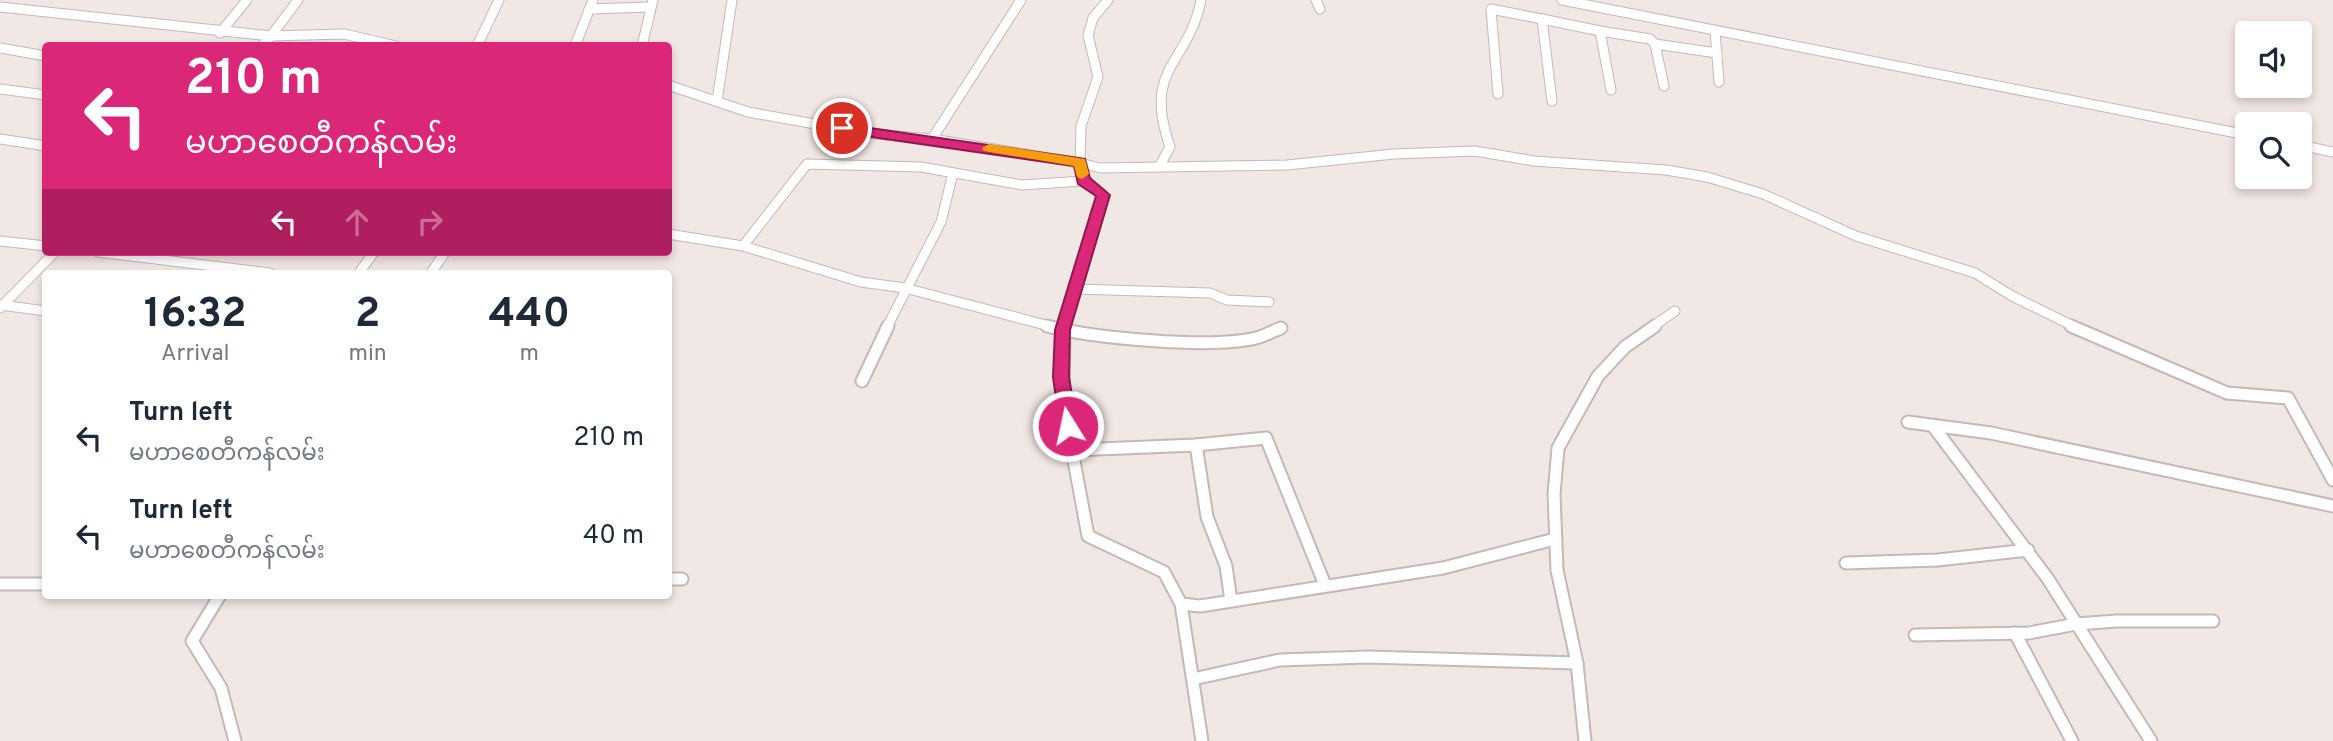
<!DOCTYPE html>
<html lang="en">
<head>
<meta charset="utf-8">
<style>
	:root { --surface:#fff; --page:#f2f2f3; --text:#1f2937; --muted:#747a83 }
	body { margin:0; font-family:Overpass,"Noto Sans Myanmar",sans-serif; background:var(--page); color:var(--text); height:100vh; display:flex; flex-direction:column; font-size:26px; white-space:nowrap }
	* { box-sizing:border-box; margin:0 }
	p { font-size:23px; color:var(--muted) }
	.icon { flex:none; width:38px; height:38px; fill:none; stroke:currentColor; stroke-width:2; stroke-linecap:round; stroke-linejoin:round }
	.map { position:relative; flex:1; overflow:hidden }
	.sheet { position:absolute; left:42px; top:270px; width:630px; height:329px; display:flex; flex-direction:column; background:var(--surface); border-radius:7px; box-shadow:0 4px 10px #0003 }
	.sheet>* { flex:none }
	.guide { position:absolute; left:42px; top:42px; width:630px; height:214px; border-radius:7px; box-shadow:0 4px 10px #0003; background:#db2777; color:#fff; overflow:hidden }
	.buttons { position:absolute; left:2235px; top:21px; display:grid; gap:14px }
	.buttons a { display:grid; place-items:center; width:77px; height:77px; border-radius:7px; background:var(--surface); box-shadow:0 4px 10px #0003; font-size:35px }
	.pin { position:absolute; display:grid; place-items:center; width:60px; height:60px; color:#fff; margin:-30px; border:4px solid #fff; border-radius:50%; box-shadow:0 2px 7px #0007 }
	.me { position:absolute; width:77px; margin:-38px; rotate:350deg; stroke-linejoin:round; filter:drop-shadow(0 0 5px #0008) }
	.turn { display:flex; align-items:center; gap:24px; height:147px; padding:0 28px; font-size:32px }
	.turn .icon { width:91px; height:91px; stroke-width:2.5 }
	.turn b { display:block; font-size:49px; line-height:60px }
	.lanes { display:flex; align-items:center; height:66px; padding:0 28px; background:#0003; justify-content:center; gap:35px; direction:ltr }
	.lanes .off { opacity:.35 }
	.eta { display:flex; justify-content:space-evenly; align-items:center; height:119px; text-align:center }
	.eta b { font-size:42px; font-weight:700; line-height:49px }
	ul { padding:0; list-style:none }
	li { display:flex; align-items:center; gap:21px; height:98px; padding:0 28px }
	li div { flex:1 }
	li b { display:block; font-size:26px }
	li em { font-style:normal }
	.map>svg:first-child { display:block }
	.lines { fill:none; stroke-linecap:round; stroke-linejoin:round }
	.minor-far1-casing { stroke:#c3bab8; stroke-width:11 }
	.minor-casing { stroke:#c3bab8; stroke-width:15 }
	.minor-far1 { stroke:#fff; stroke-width:9 }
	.minor { stroke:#fff; stroke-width:11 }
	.route { fill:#db2777; stroke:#8e194d; stroke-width:2 }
	.slow { fill:#f59e0b }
</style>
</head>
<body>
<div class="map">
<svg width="2333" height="741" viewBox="0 0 2333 741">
	<rect width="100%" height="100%" fill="#f1e7e5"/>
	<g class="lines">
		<g class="minor-far1-casing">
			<g id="minor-far1">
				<polyline points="1108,0 1093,18 1088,35 1098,77 1081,126 1080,163 1100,168 1287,165 1394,154 1475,151 1534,161 1666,170 1707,177 1763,194 1856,236 1975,273 2012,296 2075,327"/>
				<polyline points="1316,0 1320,9"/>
				<polyline points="1562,0 2247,135"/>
				<polyline points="0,7 271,36 262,46"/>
				<polyline points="589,9 650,7"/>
				<polyline points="1715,31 1719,82"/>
				<polyline points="220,33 247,0"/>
				<polyline points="271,36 344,34 396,46"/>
				<polyline points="271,36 298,0"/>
				<polyline points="477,46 499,0"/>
				<polyline points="575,46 593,0"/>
				<polyline points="642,46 653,0"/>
				<polyline points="0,48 46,56"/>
				<polyline points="668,85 748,112 865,133 932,139 1080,163 1083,181 1103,195 1064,327"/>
				<polyline points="1664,86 1655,44 1717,53"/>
				<polyline points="0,89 46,95"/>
				<polyline points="1611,90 1600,31 1650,39 1655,44"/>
				<polyline points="1498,94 1491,9 1542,19"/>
				<polyline points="717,101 732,0"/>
				<polyline points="1552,101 1542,19 1600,31"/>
				<polyline points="0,139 46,146"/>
				<polyline points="932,139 1021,0"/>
				<polyline points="2300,145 2333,152"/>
				<path d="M1159 167 1170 147C1142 66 1188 66 1201 0"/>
				<polyline points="668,234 743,246 861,282 905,288 1053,327"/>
				<polyline points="0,241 46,246"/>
				<polyline points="743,246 807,164 921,167 1022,185 1083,181"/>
				<polyline points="98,252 270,273"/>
				<polyline points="359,273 374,252"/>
				<polyline points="431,273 445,252"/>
				<polyline points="1075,289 1210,293 1227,300 1269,302"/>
				<polyline points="0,305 46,311"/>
				<polyline points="0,308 55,252"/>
				<polyline points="887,327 941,222 953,173"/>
				<polyline points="1652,327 1675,311"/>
			</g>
		</g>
		<g class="minor-casing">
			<g id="minor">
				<path d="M1047 326C1092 338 1211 349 1256 338 1264 336 1273 331 1281 328"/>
				<polyline points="1064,326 1063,402 1088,536 1164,572 1181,604 1202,741"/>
				<polyline points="2071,326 2227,393 2288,398 2333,480"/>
				<polyline points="862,381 888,326"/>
				<polyline points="1908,422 1991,433 2333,506"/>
				<polyline points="1933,426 2048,579 2151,741"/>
				<polyline points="1196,445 1207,517 1226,566 1231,601"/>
				<polyline points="1074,450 1196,445 1266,438 1325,585"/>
				<polyline points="1846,563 1938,560 2028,550"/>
				<polyline points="668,579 682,579"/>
				<polyline points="0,584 46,584"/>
				<polyline points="220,595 192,641 221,688 235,741"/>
				<polyline points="1181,604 1200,606 1443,568 1555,539"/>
				<polyline points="2015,633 2072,741"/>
				<polyline points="1915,635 2029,633 2076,624 2117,621 2213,621"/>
				<polyline points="1193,679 1280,660 1368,657 1577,663"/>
				<polyline points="1585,741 1577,663 1557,570 1554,494 1558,448 1598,376 1625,347 1655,326"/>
			</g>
		</g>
		<use href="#minor-far1" class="minor-far1"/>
		<use href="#minor" class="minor"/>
	</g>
	<polygon class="route" points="842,124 1085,159 1090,178 1110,195 1070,330 1069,377 1077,426 1074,431 1063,431 1060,426 1053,377 1055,330 1096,196 1078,184 1074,166 837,132 835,128"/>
	<polygon class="slow" points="989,144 1085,159 1089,174 1082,179 1077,177 1074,166 984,151 982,148"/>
</svg>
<div class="buttons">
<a><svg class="icon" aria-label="sound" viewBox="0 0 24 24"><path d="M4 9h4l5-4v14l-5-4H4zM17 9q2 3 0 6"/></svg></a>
<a><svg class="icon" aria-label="search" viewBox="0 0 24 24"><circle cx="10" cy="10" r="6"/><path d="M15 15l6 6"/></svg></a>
</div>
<div class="pin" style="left:842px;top:128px;background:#d93025"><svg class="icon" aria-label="arrive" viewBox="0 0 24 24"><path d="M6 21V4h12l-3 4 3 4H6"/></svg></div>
<svg class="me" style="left:1068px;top:426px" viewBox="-20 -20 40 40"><circle r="17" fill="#db2777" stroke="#fff" stroke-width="3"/><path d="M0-11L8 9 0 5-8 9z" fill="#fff"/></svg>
<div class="guide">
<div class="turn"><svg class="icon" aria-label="left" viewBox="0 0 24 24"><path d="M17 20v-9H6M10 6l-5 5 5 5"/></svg><div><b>210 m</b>မဟာစေတီကန်လမ်း</div></div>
<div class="lanes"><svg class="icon" aria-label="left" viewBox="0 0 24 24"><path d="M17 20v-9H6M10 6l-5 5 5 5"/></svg><svg class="icon off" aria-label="ahead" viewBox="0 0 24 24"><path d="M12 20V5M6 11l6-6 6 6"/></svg><svg class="icon off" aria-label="right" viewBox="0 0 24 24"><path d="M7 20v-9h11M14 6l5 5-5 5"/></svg></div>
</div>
<section class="sheet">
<div class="eta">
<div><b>16:32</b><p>Arrival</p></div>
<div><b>2</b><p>min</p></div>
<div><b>440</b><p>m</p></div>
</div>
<ul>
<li><svg class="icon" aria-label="left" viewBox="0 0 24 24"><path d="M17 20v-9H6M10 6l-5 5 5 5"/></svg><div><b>Turn left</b><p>မဟာစေတီကန်လမ်း</p></div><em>210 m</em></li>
<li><svg class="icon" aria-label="left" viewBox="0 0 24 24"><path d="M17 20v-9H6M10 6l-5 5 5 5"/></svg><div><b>Turn left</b><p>မဟာစေတီကန်လမ်း</p></div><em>40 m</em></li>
</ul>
</section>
</div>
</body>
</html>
